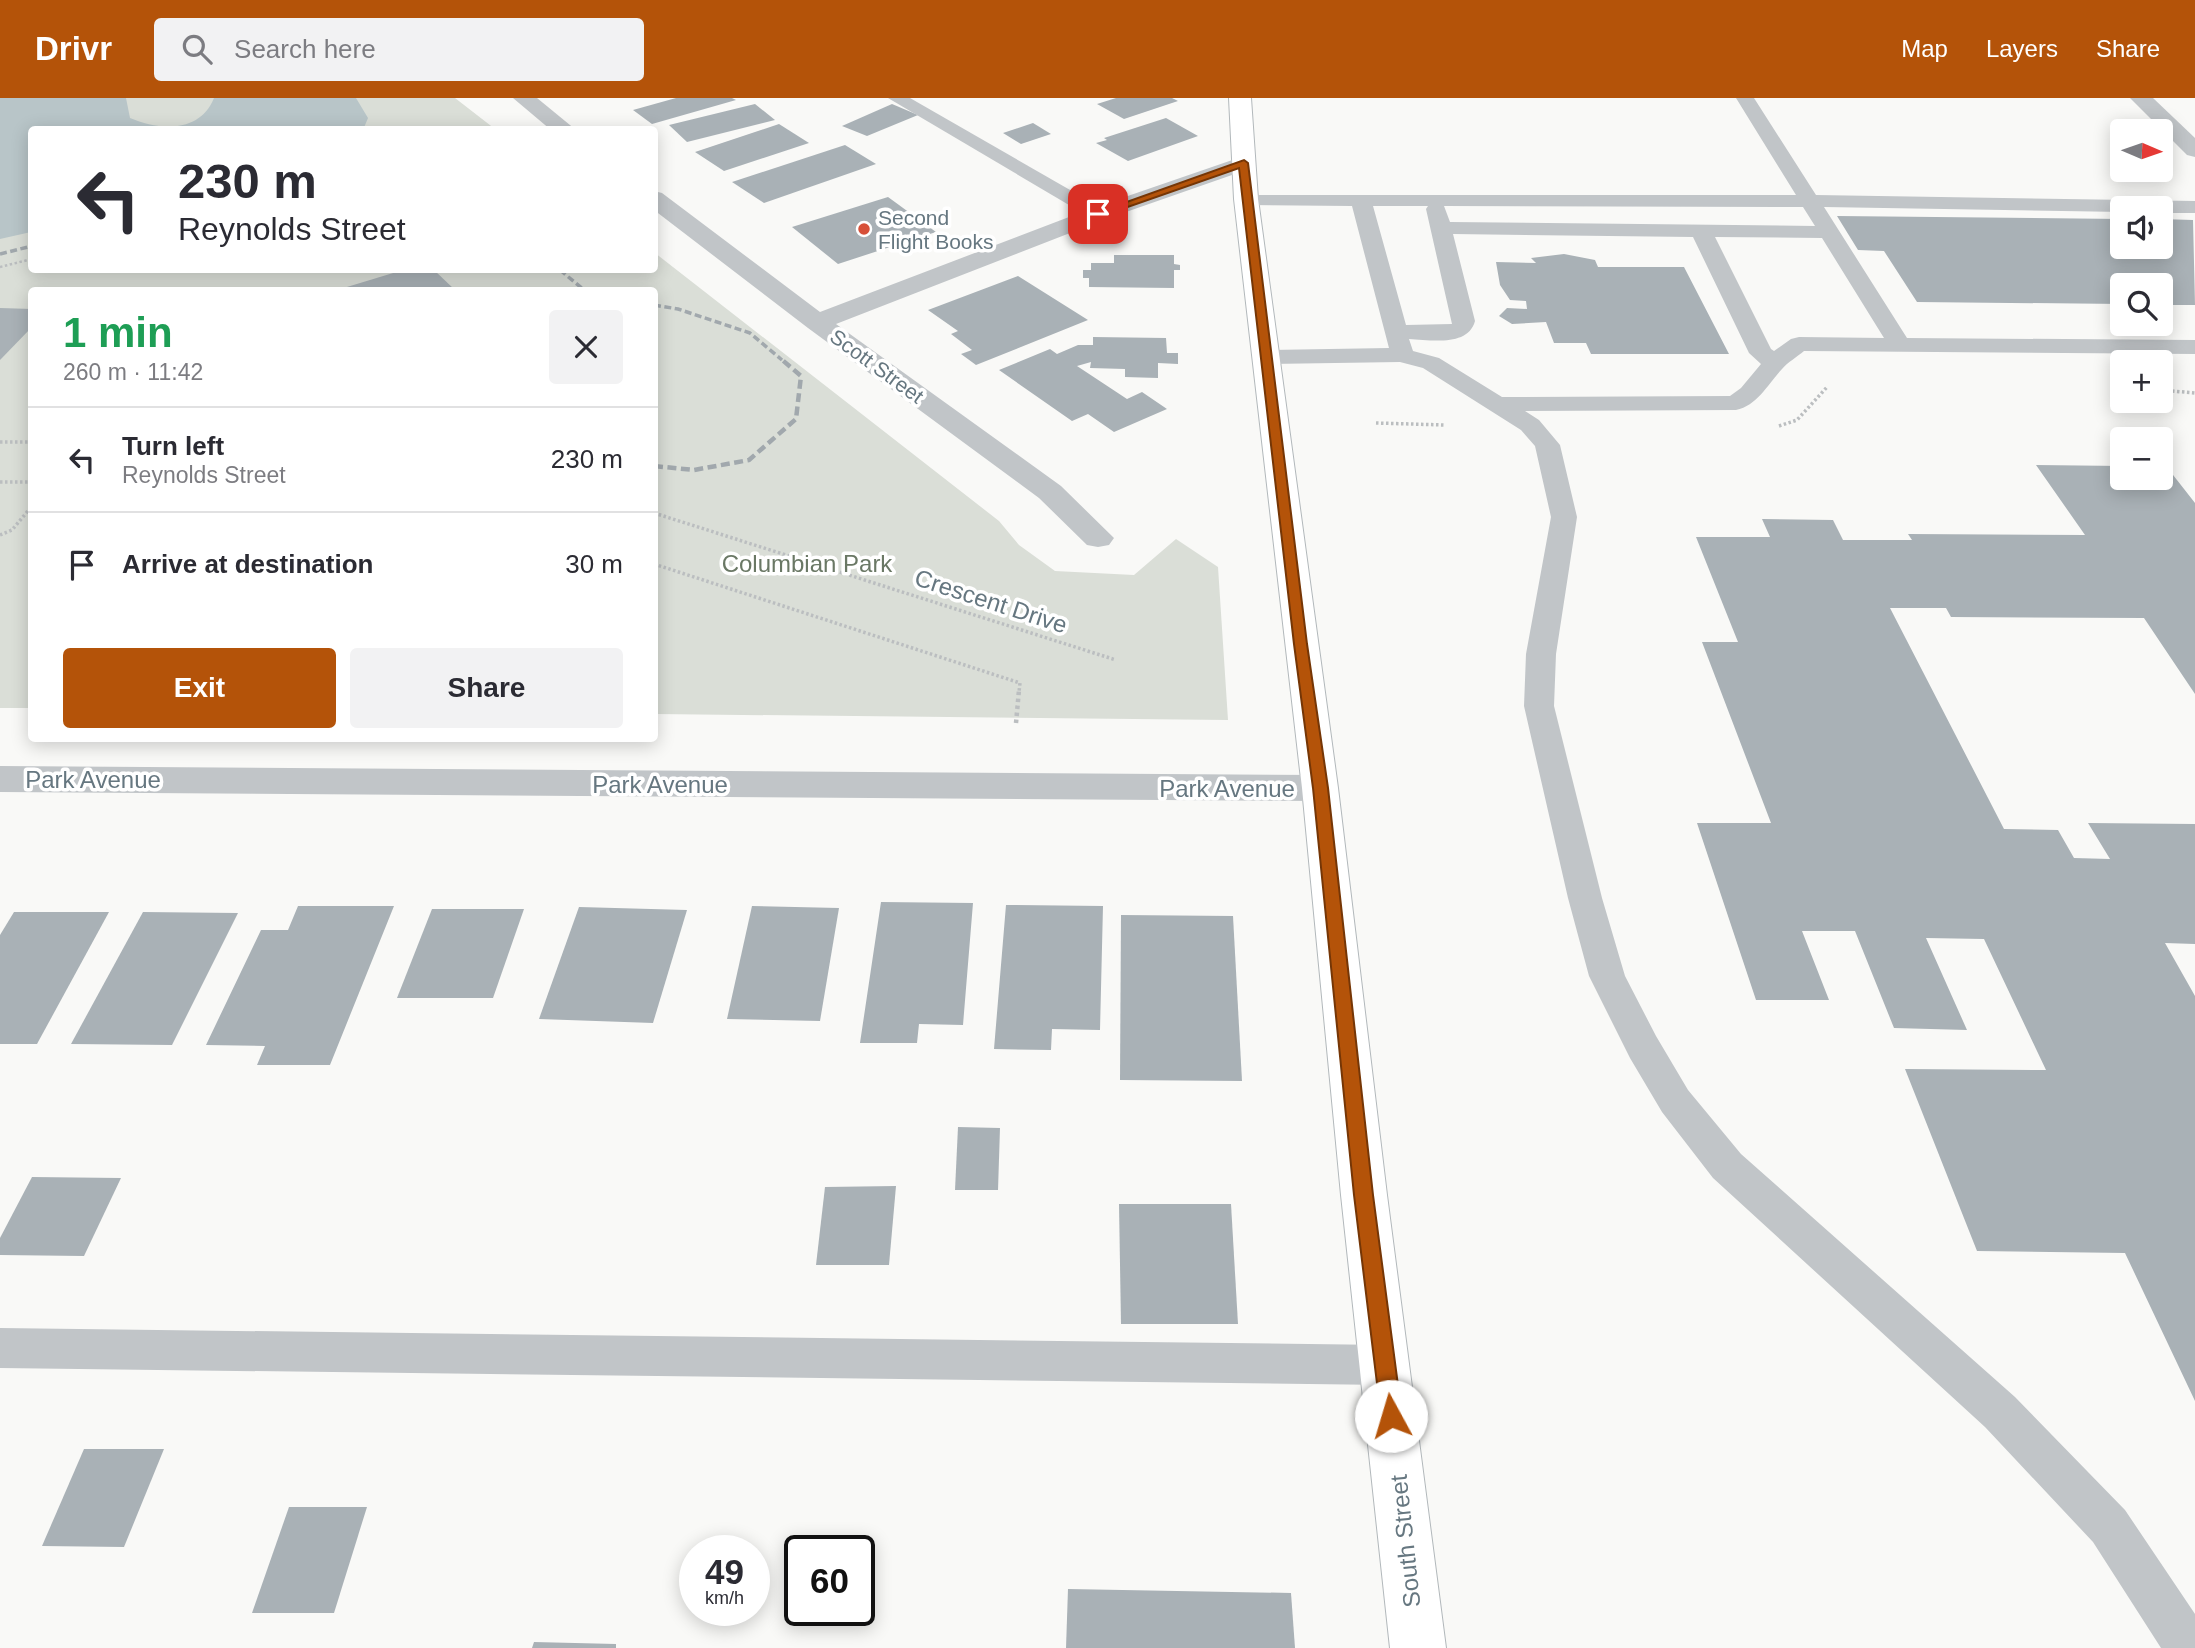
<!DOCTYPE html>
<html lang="en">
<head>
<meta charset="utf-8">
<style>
	:root { --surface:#fff; --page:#f2f2f3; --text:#2b2b33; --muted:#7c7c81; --line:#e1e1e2; --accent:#b45309 }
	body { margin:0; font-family:Arial,sans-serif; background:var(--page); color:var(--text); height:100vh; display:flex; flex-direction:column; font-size:26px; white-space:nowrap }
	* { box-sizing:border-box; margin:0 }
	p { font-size:23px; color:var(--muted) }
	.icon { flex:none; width:38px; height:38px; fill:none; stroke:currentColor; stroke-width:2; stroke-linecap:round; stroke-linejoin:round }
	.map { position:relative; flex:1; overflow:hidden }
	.details { position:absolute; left:28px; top:189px; width:630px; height:455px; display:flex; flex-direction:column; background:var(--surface); border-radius:7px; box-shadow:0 4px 18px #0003 }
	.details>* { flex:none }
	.banner { position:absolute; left:28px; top:28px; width:630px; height:147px; border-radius:7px; box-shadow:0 4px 18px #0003; background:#fff; color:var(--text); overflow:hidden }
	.needle { width:46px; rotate:92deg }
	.controls { position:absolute; left:2110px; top:21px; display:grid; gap:14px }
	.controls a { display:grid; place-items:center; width:63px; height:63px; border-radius:7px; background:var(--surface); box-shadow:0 4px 18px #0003; font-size:35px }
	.speed { position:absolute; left:679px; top:1437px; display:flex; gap:14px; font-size:35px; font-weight:700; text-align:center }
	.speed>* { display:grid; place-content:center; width:91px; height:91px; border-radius:50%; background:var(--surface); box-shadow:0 4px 18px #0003; line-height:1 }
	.speed small { font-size:18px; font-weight:400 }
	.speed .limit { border:4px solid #111; border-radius:10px; background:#fff; color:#111 }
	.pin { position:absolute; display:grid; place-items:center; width:60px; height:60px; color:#fff; margin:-30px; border-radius:14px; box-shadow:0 4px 10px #0006 }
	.me { position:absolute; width:77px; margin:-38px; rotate:354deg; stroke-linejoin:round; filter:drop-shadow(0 0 5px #0008) }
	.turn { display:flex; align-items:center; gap:24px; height:147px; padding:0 35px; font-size:32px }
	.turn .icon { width:91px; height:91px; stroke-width:2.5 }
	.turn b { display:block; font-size:49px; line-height:60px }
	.round { display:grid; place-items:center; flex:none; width:74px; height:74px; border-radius:7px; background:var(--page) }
	.head { display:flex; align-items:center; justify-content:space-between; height:119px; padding:0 35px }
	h1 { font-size:42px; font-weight:800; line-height:52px; color:#1e9e55 }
	.cta { display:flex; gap:14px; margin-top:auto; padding:14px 35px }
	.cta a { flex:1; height:80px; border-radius:7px; background:var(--accent); color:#fff; font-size:28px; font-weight:800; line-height:80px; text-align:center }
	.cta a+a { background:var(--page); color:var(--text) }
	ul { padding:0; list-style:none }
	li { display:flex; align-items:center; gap:21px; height:105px; padding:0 35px; border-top:2px solid var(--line) }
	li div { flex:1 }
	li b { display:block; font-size:26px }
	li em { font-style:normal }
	header { display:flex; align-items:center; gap:42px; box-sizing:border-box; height:98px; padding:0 35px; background:var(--accent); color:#fff }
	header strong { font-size:33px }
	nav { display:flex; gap:38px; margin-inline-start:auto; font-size:24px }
	.search { width:490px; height:63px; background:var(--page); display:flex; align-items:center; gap:18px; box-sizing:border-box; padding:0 24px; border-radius:7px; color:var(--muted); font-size:26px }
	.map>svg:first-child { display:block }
	.green { fill:#daded7 }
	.water { fill:#b8c5c8 }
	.building { fill:#a9b1b6 }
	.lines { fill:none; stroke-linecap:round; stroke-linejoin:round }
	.primary-casing { stroke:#b2b8bb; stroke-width:2 }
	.path-far2 { stroke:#bbbec0; stroke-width:2.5; stroke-dasharray:2.5 2.5; stroke-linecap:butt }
	.path-far1 { stroke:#bbbec0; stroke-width:3.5; stroke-dasharray:2.5 2.5; stroke-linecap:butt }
	.path { stroke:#bbbec0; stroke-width:4.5; stroke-dasharray:3.5 3.5; stroke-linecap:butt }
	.service { fill:#c1c5c8; fill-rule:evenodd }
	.minor { fill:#c1c5c8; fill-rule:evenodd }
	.primary { fill:#fff; fill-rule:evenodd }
	.rail-far1 { stroke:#a1a8ad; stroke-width:3.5; stroke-dasharray:7 3.5; stroke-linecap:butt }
	.rail { stroke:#a1a8ad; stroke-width:4.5; stroke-dasharray:9 4.5; stroke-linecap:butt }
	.route { fill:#b45309; stroke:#753606; stroke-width:2 }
	.poi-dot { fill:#d75039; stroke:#fff; stroke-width:2.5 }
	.labels { text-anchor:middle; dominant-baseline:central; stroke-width:7; stroke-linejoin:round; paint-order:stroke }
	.far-poi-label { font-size:21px; fill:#667780; stroke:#fff; text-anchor:start }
	.far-street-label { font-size:21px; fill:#667780; stroke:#fff }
	.park-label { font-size:24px; fill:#6a7865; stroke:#fff }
	.street-label { font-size:24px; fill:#667780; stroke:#fff }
</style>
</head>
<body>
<header>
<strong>Drivr</strong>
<div class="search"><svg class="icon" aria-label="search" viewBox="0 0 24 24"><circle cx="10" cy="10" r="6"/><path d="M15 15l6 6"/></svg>Search here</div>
<nav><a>Map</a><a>Layers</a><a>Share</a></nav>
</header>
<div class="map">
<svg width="2195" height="1550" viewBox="0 0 2195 1550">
	<rect width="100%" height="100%" fill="#f9f9f7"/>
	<polygon class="green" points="0,0 455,0 495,31 32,32 32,172 654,172 655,155 999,423 1019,447 1055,473 1134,477 1176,441 1218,469 1228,622 655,616 654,192 32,192 31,610 0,610"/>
	<path class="water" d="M0 0H126L130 20C160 33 200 35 214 0H356L368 20 363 32H32L31 134 0 141Z"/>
	<g class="building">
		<polygon points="676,0 732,0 736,2 652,26 633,12"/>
		<polygon points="1116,0 1172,0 1178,3 1124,21 1097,6"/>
		<polygon points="755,6 775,22 687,44 669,27"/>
		<polygon points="892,6 918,17 867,38 842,28"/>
		<polygon points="1166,20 1198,38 1128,63 1096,45 1107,42 1104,40"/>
		<polygon points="1033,25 1051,36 1021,46 1003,35"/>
		<polygon points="779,26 809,45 724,73 695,54"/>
		<polygon points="845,47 876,66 764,105 732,84"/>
		<polygon points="888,99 936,134 838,166 792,129"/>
		<polygon points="1837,118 2123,121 2123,149 2161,149 2161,121 2193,122 2195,207 2161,207 2161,187 2123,187 2123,206 1917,204 1884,153 1858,152"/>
		<polygon points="1564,156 1595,162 1598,169 1684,169 1729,256 1591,256 1586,245 1554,245 1546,224 1512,226 1499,218 1507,210 1527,211 1526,203 1510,202 1500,187 1496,164 1536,165 1531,160"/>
		<polygon points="1114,157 1174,157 1174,166 1180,167 1180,172 1174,172 1174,190 1089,189 1089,180 1083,180 1083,172 1091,172 1091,165 1114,165"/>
		<polygon points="403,172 434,172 455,192 337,192"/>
		<polygon points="1018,178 1088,222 976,267 961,256 972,252 951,236 958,233 928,212"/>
		<polygon points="0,210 32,211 32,229 0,262"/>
		<polygon points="1093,239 1166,240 1167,255 1178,255 1178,266 1158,265 1158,280 1125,279 1125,271 1090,270 1091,264 1077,268 1127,301 1142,294 1167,311 1114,334 1088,316 1072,323 999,272 1050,251 1057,256 1078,247 1093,247"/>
		<polygon points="2036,367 2123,368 2123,380 2161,380 2161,368 2166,368 2195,405 2195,596 2144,520 1951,519 1946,510 1890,510 2004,731 2058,732 2074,760 2110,761 2088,725 2195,726 2195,846 2165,845 2195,898 2195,1303 2125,1155 1977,1153 1905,971 2046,972 1984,841 1926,840 1967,932 1894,930 1855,833 1802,833 1829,902 1756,902 1697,725 1771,725 1702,544 1738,544 1696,439 1770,439 1762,421 1833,422 1843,442 1912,442 1908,436 2085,437"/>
		<polygon points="881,804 973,805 963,927 919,926 917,945 860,945"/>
		<polygon points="1006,807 1103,808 1100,932 1052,931 1051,952 994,951"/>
		<polygon points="298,808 394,808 330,967 257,967 265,948 206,947 261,832 288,832"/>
		<polygon points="752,808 839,810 820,923 727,921"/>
		<polygon points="579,809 687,812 653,925 539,921"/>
		<polygon points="432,811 524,811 493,900 397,900"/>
		<polygon points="14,814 109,814 37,946 0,946 0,837"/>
		<polygon points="143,814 238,815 172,947 71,946"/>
		<polygon points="1121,817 1233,818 1242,983 1120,982"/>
		<polygon points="958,1029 1000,1030 998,1092 955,1092"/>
		<polygon points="32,1079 121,1080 84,1158 0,1157 0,1140"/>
		<polygon points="896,1088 889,1167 816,1167 825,1089"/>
		<polygon points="1119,1106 1231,1106 1238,1226 1121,1226"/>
		<polygon points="84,1351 164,1351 124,1449 42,1448"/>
		<polygon points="289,1409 367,1409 334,1515 252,1515"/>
		<polygon points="1068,1491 1291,1495 1295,1550 1066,1550"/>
		<polygon points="534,1544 616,1546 616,1550 532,1550"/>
	</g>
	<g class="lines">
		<g class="primary-casing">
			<polygon id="primary" points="1229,0 1251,0 1258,101 1338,690 1387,1097 1446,1550 1390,1550 1341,1097 1302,690 1234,101"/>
		</g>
		<polyline class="path-far2" points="0,169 32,161"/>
		<g class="path-far1">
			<polyline points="2172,293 2195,295"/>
			<polyline points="1376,325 1445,327"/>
			<polyline points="1779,328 1797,322 1828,288"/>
			<polyline points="0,344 32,344"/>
			<polyline points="0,384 32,384"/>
			<polyline points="654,415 1116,562"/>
			<polyline points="0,437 12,432 32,408"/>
			<polyline points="654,466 1020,585 1019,594"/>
		</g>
		<polyline class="path" points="1016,625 1019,592"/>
		<g class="service">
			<polygon points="888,0 910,0 1105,112 1108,116 1105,120 1091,120"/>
			<path d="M1736 0H1754L1816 97 2195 103V115H2161V110H2123V114L1824 109 1907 240 2195 242V256L1804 253C1797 259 1788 264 1782 271 1767 287 1758 307 1736 312L1525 313 1539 322 1560 347 1577 419 1556 556 1554 608 1602 800 1625 878 1656 938 1688 992 1741 1056 2015 1299 2125 1412 2195 1516V1550H2161L2093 1444 1985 1329 1713 1080 1662 1014 1630 960 1589 878 1568 800 1524 608 1526 556 1551 419 1535 348 1521 332 1423 270 1400 264 1265 266 1257 264 1253 259 1257 254 1265 252 1389 250 1352 108 1246 107 1239 105 1236 101 1239 97H1796ZM1373 108H1428L1426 111 1452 226 1406 227ZM1444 108 1803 109 1815 128 1450 124ZM1453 136 1693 139 1749 255 1761 266 1741 290 1730 298 1502 299 1439 260 1413 253 1409 241C1431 242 1468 249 1475 223ZM1715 139 1822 140 1884 240 1799 239 1791 241 1774 253 1771 251Z"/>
			<polygon points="0,1230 1386,1247 1401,1253 1407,1267 1401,1281 1386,1287 0,1270"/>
		</g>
		<g class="minor">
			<polygon points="513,0 537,0 576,32 551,32"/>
			<polygon points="2130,0 2153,0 2195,40 2195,59 2187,57"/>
			<polygon points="1244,58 1252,60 1255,65 1252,70 1106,121 836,226 1061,388 1114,440 1109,447 1098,449 1087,447 1039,400 808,230 654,112 654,93 662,95 820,214 1090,111"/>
			<polygon points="0,668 1320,677 1333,681 1338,690 1333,699 1320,703 0,694"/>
		</g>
		<use href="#primary" class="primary"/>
		<g class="rail-far1">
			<polyline points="0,156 32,148"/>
			<polyline points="560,172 584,192"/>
			<polyline points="654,207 678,211 750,235 782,262"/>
		</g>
		<polyline class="rail" points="654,368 694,372 749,362 796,321 801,278 780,260"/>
	</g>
	<polygon class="route" points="1244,62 1248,65 1307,546 1328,690 1373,1097 1402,1318 1399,1326 1391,1329 1384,1326 1381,1318 1354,1097 1313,690 1294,546 1239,70 1102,118 1093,116"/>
	<circle class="poi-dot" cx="864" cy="131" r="7"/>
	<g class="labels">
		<g class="far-poi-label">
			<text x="878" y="119">Second<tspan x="878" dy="24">Flight Books</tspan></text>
		</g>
		<g class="far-street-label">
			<text transform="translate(877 268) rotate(36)">Scott Street</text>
		</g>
		<g class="park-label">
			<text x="807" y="465">Columbian Park</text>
		</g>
		<g class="street-label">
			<text transform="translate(991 503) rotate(18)">Crescent Drive</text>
			<text x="93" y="681">Park Avenue</text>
			<text x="660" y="686">Park Avenue</text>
			<text x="1227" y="690">Park Avenue</text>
			<text transform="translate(1405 1443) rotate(-96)">South Street</text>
		</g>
	</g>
</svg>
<div class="controls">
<a><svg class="needle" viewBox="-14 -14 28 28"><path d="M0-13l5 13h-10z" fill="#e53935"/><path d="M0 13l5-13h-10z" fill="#7c7c81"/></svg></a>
<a><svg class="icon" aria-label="sound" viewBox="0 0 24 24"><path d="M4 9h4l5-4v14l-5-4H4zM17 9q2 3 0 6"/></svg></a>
<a><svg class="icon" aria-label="search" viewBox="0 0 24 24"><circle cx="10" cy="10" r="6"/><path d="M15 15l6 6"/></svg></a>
<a>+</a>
<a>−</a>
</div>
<div class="speed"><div>49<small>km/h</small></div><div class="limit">60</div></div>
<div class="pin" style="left:1098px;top:116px;background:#d93025"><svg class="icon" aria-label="arrive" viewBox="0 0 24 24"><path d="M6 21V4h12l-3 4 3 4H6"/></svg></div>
<svg class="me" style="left:1391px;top:1318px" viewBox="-20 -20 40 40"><circle r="19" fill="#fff"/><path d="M0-13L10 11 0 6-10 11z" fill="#b45309"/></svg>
<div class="banner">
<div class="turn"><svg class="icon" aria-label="left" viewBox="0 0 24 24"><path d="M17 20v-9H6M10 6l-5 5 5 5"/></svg><div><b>230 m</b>Reynolds Street</div></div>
</div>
<section class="details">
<div class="head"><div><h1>1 min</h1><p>260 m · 11:42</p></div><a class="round"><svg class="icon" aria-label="close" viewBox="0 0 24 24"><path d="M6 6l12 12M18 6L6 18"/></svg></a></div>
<ul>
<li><svg class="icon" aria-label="left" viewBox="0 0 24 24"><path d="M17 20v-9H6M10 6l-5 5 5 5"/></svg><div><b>Turn left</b><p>Reynolds Street</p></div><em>230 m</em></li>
<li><svg class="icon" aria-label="arrive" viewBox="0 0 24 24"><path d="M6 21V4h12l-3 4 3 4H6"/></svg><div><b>Arrive at destination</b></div><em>30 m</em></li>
</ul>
<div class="cta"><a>Exit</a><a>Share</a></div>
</section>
</div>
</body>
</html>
